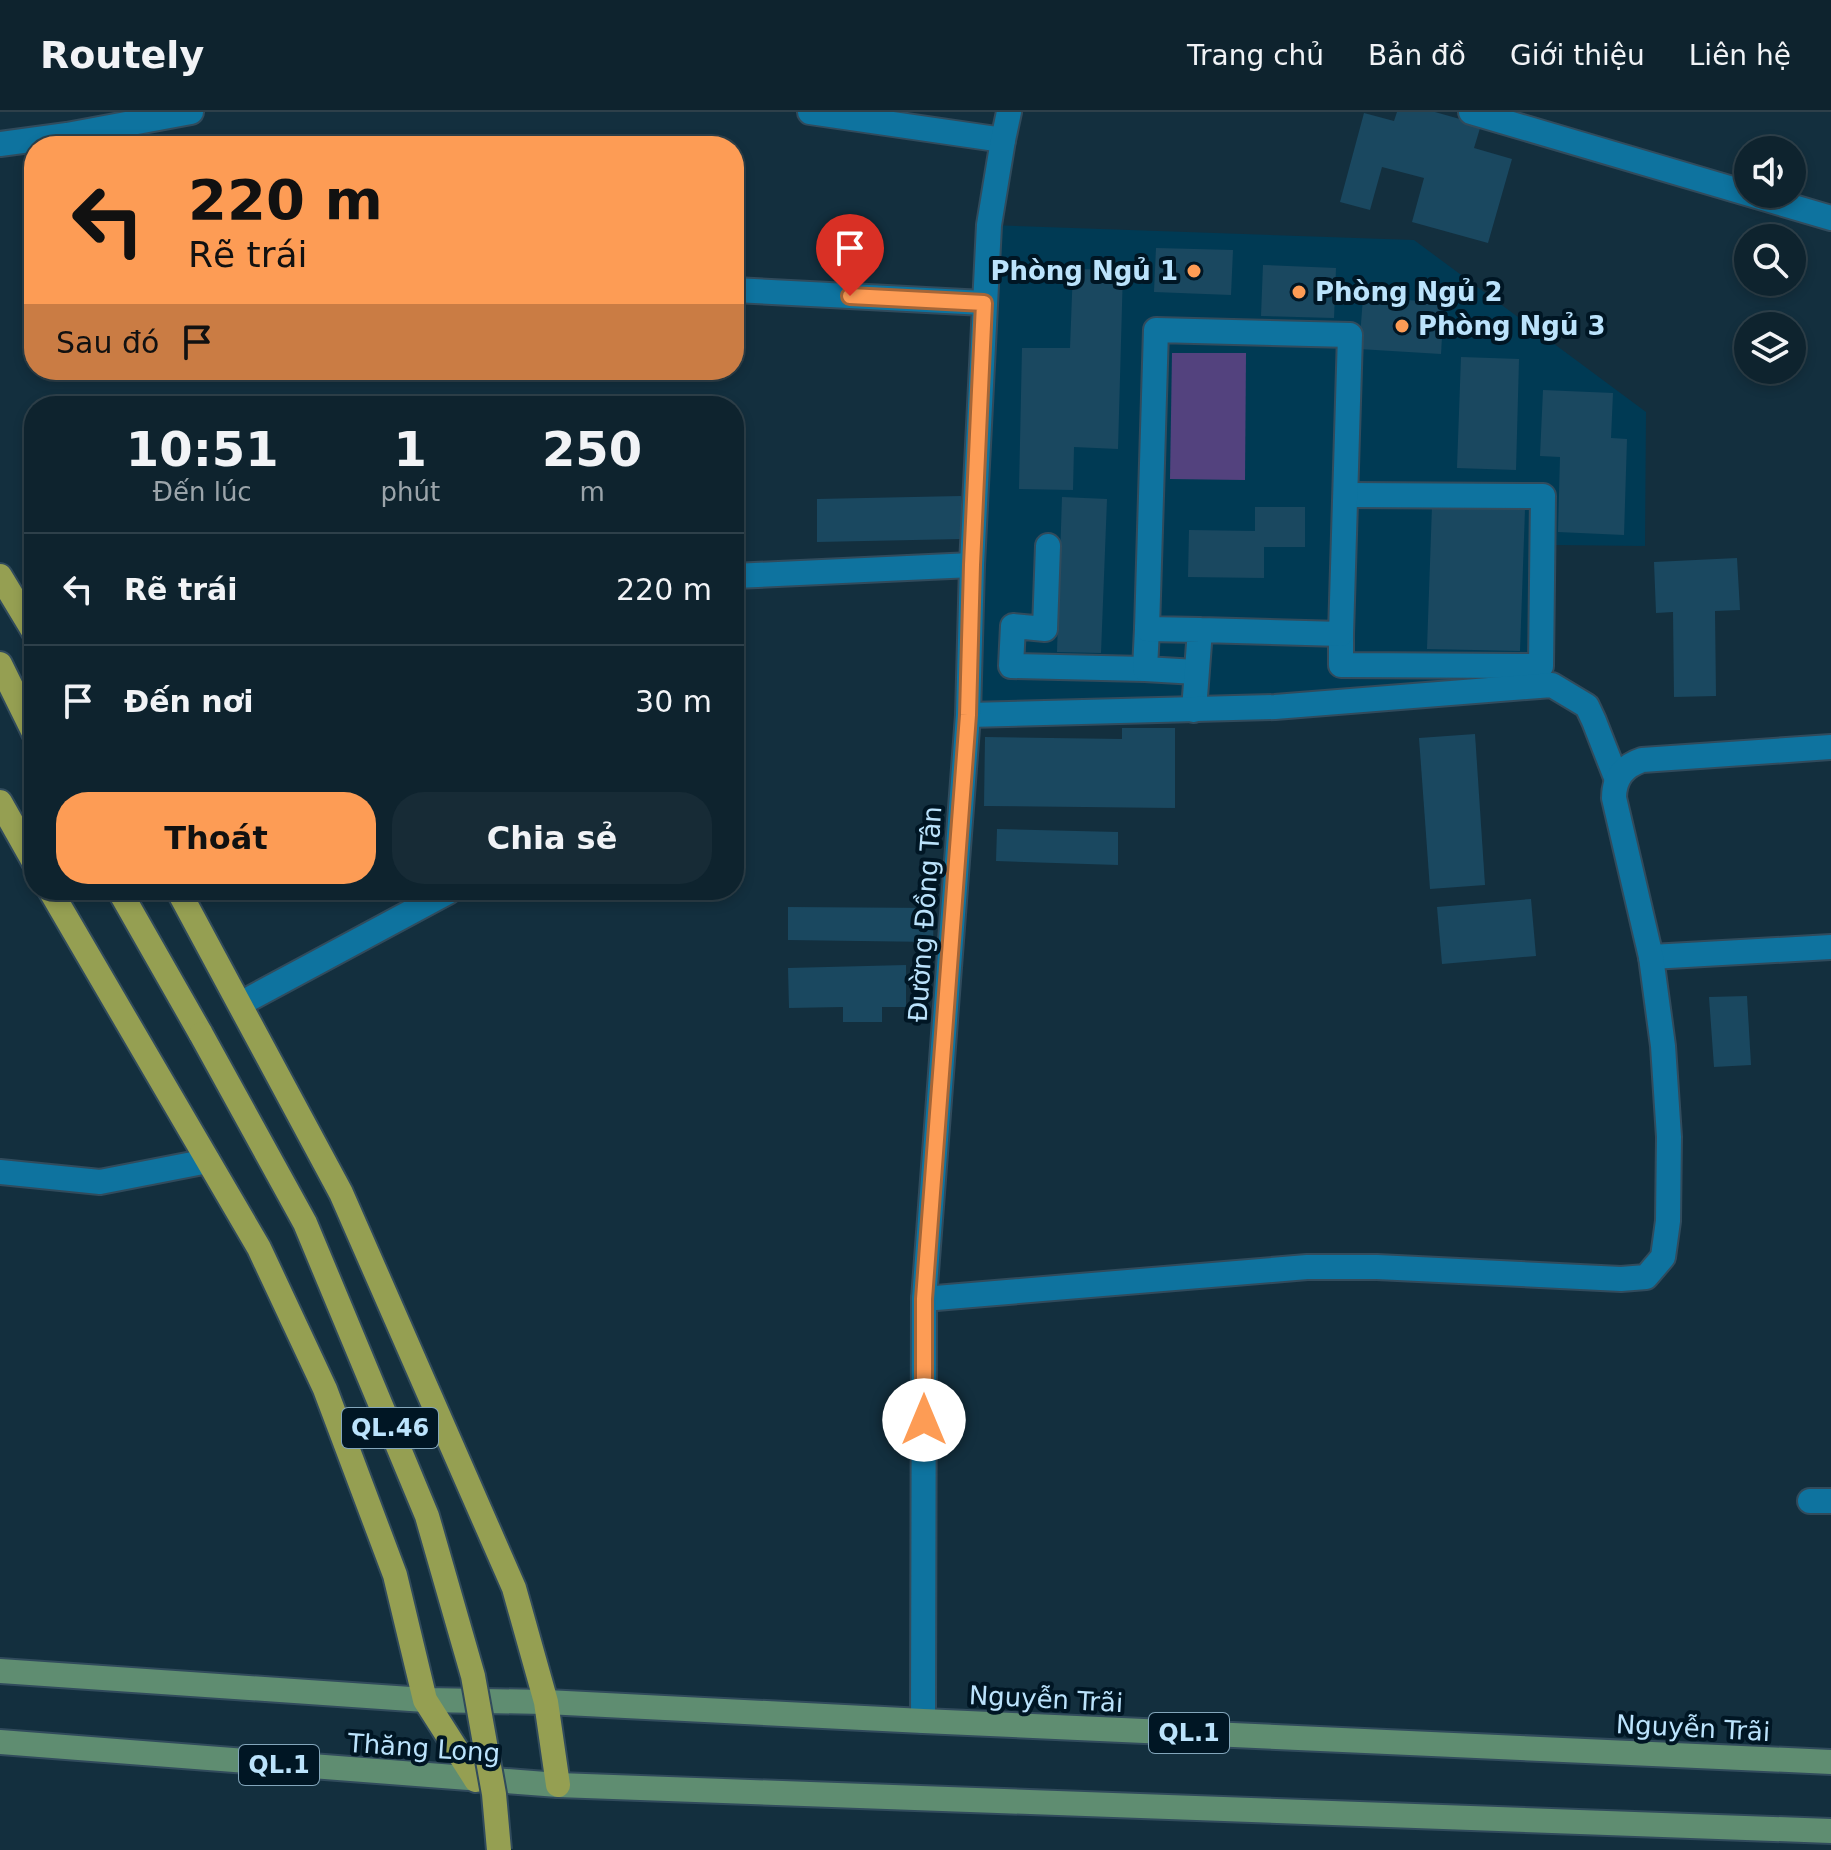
<!DOCTYPE html>
<html lang="vi">
<head>
<meta charset="utf-8">
<style>
	:root { --surface:#0e232e; --page:#172b36; --text:#f1f3f6; --muted:#9ba4aa; --line:#2e404a; --accent:#fd9c55 }
	body { margin:0; font-family:"DejaVu Sans",sans-serif; background:var(--page); color:var(--text); height:100vh; display:flex; flex-direction:column; font-size:30px; white-space:nowrap }
	* { box-sizing:border-box; margin:0 }
	p { font-size:26px; color:var(--muted) }
	.icon { flex:none; width:44px; height:44px; fill:none; stroke:currentColor; stroke-width:2; stroke-linecap:round; stroke-linejoin:round }
	.map { position:relative; flex:1; overflow:hidden }
	.details { position:absolute; left:24px; top:284px; width:720px; height:504px; display:flex; flex-direction:column; background:var(--surface); border-radius:32px; box-shadow:0 4px 12px #0003,0 0 0 2px var(--line) }
	.details>* { flex:none }
	.top-card { position:absolute; left:24px; top:24px; width:720px; height:244px; border-radius:32px; box-shadow:0 4px 12px #0003,0 0 0 2px var(--line); background:#fd9c55; color:#111; overflow:hidden }
	.fabs { position:absolute; left:1734px; top:24px; display:grid; gap:16px }
	.fabs a { display:grid; place-items:center; width:72px; height:72px; border-radius:50%; background:var(--surface); box-shadow:0 4px 12px #0003,0 0 0 2px var(--line); font-size:40px }
	.pin { position:absolute; display:grid; place-items:center; width:68px; height:68px; color:#fff; margin:-82px -34px; border-radius:50% 50% 50% 0; rotate:-45deg; box-shadow:0 0 8px #0007 }
	.pin .icon { rotate:45deg }
	.me { position:absolute; width:88px; margin:-44px; rotate:0deg; stroke-linejoin:round; filter:drop-shadow(0 0 6px #0008) }
	.turn { display:flex; align-items:center; gap:28px; height:168px; padding:0 32px; font-size:36px }
	.turn .icon { width:104px; height:104px; stroke-width:2.5 }
	.turn b { display:block; font-size:56px; line-height:68px }
	.then { display:flex; align-items:center; height:76px; padding:0 32px; background:#0003; gap:16px; font-size:30px }
	.eta { display:flex; justify-content:space-evenly; align-items:center; height:136px; text-align:center }
	.eta b { font-size:48px; font-weight:600; line-height:56px }
	.button { display:flex; gap:16px; margin-top:auto; padding:16px 32px }
	.button a { flex:1; height:92px; border-radius:32px; background:var(--accent); color:#111; font-size:32px; font-weight:600; line-height:92px; text-align:center }
	.button a+a { background:var(--page); color:var(--text) }
	ul { padding:0; list-style:none }
	li { display:flex; align-items:center; gap:24px; height:112px; padding:0 32px; border-top:2px solid var(--line) }
	li div { flex:1 }
	li b { display:block; font-size:30px }
	li em { font-style:normal }
	header { display:flex; align-items:center; gap:48px; box-sizing:border-box; height:112px; padding:0 40px; background:var(--surface); border-bottom:2px solid var(--line) }
	header strong { font-size:38px }
	nav { display:flex; gap:44px; margin-inline-start:auto; font-size:28px }
	.map>svg:first-child { display:block }
	.built { fill:#003a54 }
	.green { fill:#53427e }
	.building { fill:#1a4860 }
	.lines { fill:none; stroke-linecap:round; stroke-linejoin:round }
	.minor-casing { stroke:#314b5c; stroke-width:28 }
	.major-casing { stroke:#314b5c; stroke-width:28 }
	.highway-casing { stroke:#314b5c; stroke-width:28 }
	.minor { stroke:#0e739f; stroke-width:24 }
	.major { stroke:#5f8d71; stroke-width:24 }
	.highway { stroke:#959f52; stroke-width:24 }
	.highway-bridge-casing { stroke:#314b5c; stroke-width:28; stroke-linecap:butt }
	.highway-bridge { stroke:#959f52; stroke-width:24 }
	.route-casing { stroke:#a46537; stroke-width:20 }
	.route { stroke:#fd9c55; stroke-width:14 }
	.poi-dot { fill:#fd9c55; stroke:#001624; stroke-width:3 }
	.labels { text-anchor:middle; dominant-baseline:central; stroke-width:8; stroke-linejoin:round; paint-order:stroke }
	.shield { fill:#001624; stroke:#83a6bb; stroke-width:2 }
	.shield-label { font-size:24px; font-weight:bold; fill:#bbe3fc }
	.poi-label { font-size:26px; font-weight:bold; fill:#bbe3fc; stroke:#001624; text-anchor:start }
	.street-label { font-size:26px; fill:#bbe3fc; stroke:#001624 }
</style>
</head>
<body>
<header>
<strong>Routely</strong>
<nav><a>Trang chủ</a><a>Bản đồ</a><a>Giới thiệu</a><a>Liên hệ</a></nav>
</header>
<div class="map">
<svg width="1831" height="1738" viewBox="0 0 1831 1738">
	<rect width="100%" height="100%" fill="#132f3e"/>
	<polygon class="built" points="989,113 1414,128 1646,300 1645,434 1554,433 1552,573 968,603"/>
	<polygon class="green" points="1172,241 1246,241 1245,368 1170,367"/>
	<g class="building">
		<polygon points="1397,0 1435,0 1481,13 1474,36 1512,47 1488,131 1412,110 1424,66 1382,55 1370,98 1340,90 1364,1 1394,9"/>
		<polygon points="1156,136 1233,138 1231,183 1154,180"/>
		<polygon points="1263,153 1336,156 1334,206 1261,204"/>
		<polygon points="1073,157 1123,158 1118,337 1074,335 1073,378 1019,377 1022,236 1070,236"/>
		<polygon points="1363,186 1444,190 1441,242 1359,237"/>
		<polygon points="1461,245 1519,247 1516,358 1457,356"/>
		<polygon points="1543,278 1613,281 1611,326 1627,327 1624,423 1558,420 1560,345 1540,344"/>
		<polygon points="961,384 962,427 817,430 817,387"/>
		<polygon points="1062,385 1107,387 1101,541 1057,540"/>
		<polygon points="1432,394 1525,397 1520,539 1427,537"/>
		<polygon points="1255,395 1305,395 1305,435 1264,435 1264,466 1188,465 1189,418 1255,419"/>
		<polygon points="1737,446 1740,498 1715,499 1716,584 1674,585 1673,500 1656,501 1654,450"/>
		<polygon points="1122,616 1175,616 1175,696 984,694 985,625 1122,627"/>
		<polygon points="1475,622 1485,773 1430,777 1419,626"/>
		<polygon points="997,717 1118,720 1118,753 996,749"/>
		<polygon points="1531,787 1536,844 1442,852 1437,795"/>
		<polygon points="788,795 934,796 933,830 788,828"/>
		<polygon points="906,853 906,895 882,895 882,910 843,910 843,895 789,896 788,856"/>
		<polygon points="1747,884 1751,953 1714,955 1709,885"/>
	</g>
	<g class="lines">
		<g class="minor-casing">
			<g id="minor">
				<polyline points="810,0 1003,28"/>
				<polyline points="1471,0 1831,106"/>
				<polyline points="0,32 67,23 191,0"/>
				<polyline points="734,178 984,191"/>
				<polyline points="1048,434 1045,517 1013,514 1011,554 1145,557"/>
				<polyline points="734,464 972,453"/>
				<polyline points="1147,517 1145,557 1196,560"/>
				<polyline points="1341,522 1341,553 1541,554 1543,384 1346,383"/>
				<polyline points="1194,598 1200,518 1147,517 1156,218 1350,223 1341,522 1200,518"/>
				<polyline points="968,603 1275,595 1552,573 1587,594 1594,609 1617,668"/>
				<polyline points="1651,845 1831,835"/>
				<polyline points="240,892 448,780"/>
				<polyline points="0,1060 100,1070 208,1049"/>
				<path d="M924 1187 1307 1155H1377L1621 1167 1646 1165 1663 1145 1668 1109 1669 1025 1663 934 1651 845 1614 686C1614 666 1624 654 1642 648L1831 635"/>
				<polyline points="1810,1389 1831,1389"/>
				<polyline points="923,1609 924,1187 968,603 972,453 989,113 1003,28 1009,0"/>
			</g>
		</g>
		<g class="major-casing">
			<g id="major">
				<polyline points="0,1559 425,1588 546,1590 923,1609 1831,1650"/>
				<polyline points="0,1630 558,1673 1831,1719"/>
			</g>
		</g>
		<g class="highway-casing">
			<g id="highway">
				<polyline points="0,464 34,520"/>
				<polyline points="0,552 34,621"/>
				<polyline points="0,690 34,750"/>
				<polyline points="50,778 259,1136 325,1277 395,1463 425,1588 476,1668"/>
				<polyline points="119,778 201,922"/>
				<polyline points="178,778 341,1081 514,1476 546,1590 558,1673"/>
			</g>
		</g>
		<use href="#minor" class="minor"/>
		<use href="#major" class="major"/>
		<use href="#highway" class="highway"/>
		<g class="highway-bridge-casing">
			<polyline id="highway-bridge" points="201,922 305,1111 427,1404 473,1564 494,1682 499,1738"/>
		</g>
		<use href="#highway-bridge" class="highway-bridge"/>
	</g>
	<g class="lines">
		<g class="route-casing">
			<polyline id="route" points="850,184 984,191 972,453 968,603 924,1187 924,1308"/>
		</g>
		<use href="#route" class="route"/>
	</g>
	<g class="poi-dot">
		<circle cx="1194" cy="159" r="8"/>
		<circle cx="1299" cy="180" r="8"/>
		<circle cx="1402" cy="214" r="8"/>
	</g>
	<g class="labels">
		<g class="shield">
			<rect x="342" y="1296" width="96" height="40" rx="6"/>
			<rect x="1149" y="1601" width="80" height="40" rx="6"/>
			<rect x="239" y="1633" width="80" height="40" rx="6"/>
		</g>
		<g class="shield-label">
			<text x="390" y="1316">QL.46</text>
			<text x="1189" y="1621">QL.1</text>
			<text x="279" y="1653">QL.1</text>
		</g>
		<g class="poi-label">
			<text x="1178" y="159" text-anchor="end">Phòng Ngủ 1</text>
			<text x="1315" y="180">Phòng Ngủ 2</text>
			<text x="1418" y="214">Phòng Ngủ 3</text>
		</g>
		<g class="street-label">
			<text transform="translate(925 802) rotate(-86)">Đường Đồng Tân</text>
			<text transform="translate(1046 1587) rotate(3)">Nguyễn Trãi</text>
			<text transform="translate(1693 1616) rotate(3)">Nguyễn Trãi</text>
			<text transform="translate(424 1636) rotate(4)">Thăng Long</text>
		</g>
	</g>
</svg>
<div class="fabs">
<a><svg class="icon" aria-label="sound" viewBox="0 0 24 24"><path d="M4 9h4l5-4v14l-5-4H4zM17 9q2 3 0 6"/></svg></a>
<a><svg class="icon" aria-label="search" viewBox="0 0 24 24"><circle cx="10" cy="10" r="6"/><path d="M15 15l6 6"/></svg></a>
<a><svg class="icon" aria-label="layers" viewBox="0 0 24 24"><path d="M12 4l9 5-9 5-9-5zM3 14l9 5 9-5"/></svg></a>
</div>
<div class="pin" style="left:850px;top:184px;background:#d93025"><svg class="icon" aria-label="arrive" viewBox="0 0 24 24"><path d="M6 21V4h12l-3 4 3 4H6"/></svg></div>
<svg class="me" style="left:924px;top:1308px" viewBox="-20 -20 40 40"><circle r="19" fill="#fff"/><path d="M0-13L10 11 0 6-10 11z" fill="#fd9c55"/></svg>
<div class="top-card">
<div class="turn"><svg class="icon" aria-label="left" viewBox="0 0 24 24"><path d="M17 20v-9H6M10 6l-5 5 5 5"/></svg><div><b>220 m</b>Rẽ trái</div></div>
<div class="then">Sau đó<svg class="icon" aria-label="arrive" viewBox="0 0 24 24"><path d="M6 21V4h12l-3 4 3 4H6"/></svg></div>
</div>
<section class="details">
<div class="eta">
<div><b>10:51</b><p>Đến lúc</p></div>
<div><b>1</b><p>phút</p></div>
<div><b>250</b><p>m</p></div>
</div>
<ul>
<li><svg class="icon" aria-label="left" viewBox="0 0 24 24"><path d="M17 20v-9H6M10 6l-5 5 5 5"/></svg><div><b>Rẽ trái</b></div><em>220 m</em></li>
<li><svg class="icon" aria-label="arrive" viewBox="0 0 24 24"><path d="M6 21V4h12l-3 4 3 4H6"/></svg><div><b>Đến nơi</b></div><em>30 m</em></li>
</ul>
<div class="button"><a>Thoát</a><a>Chia sẻ</a></div>
</section>
</div>
</body>
</html>
